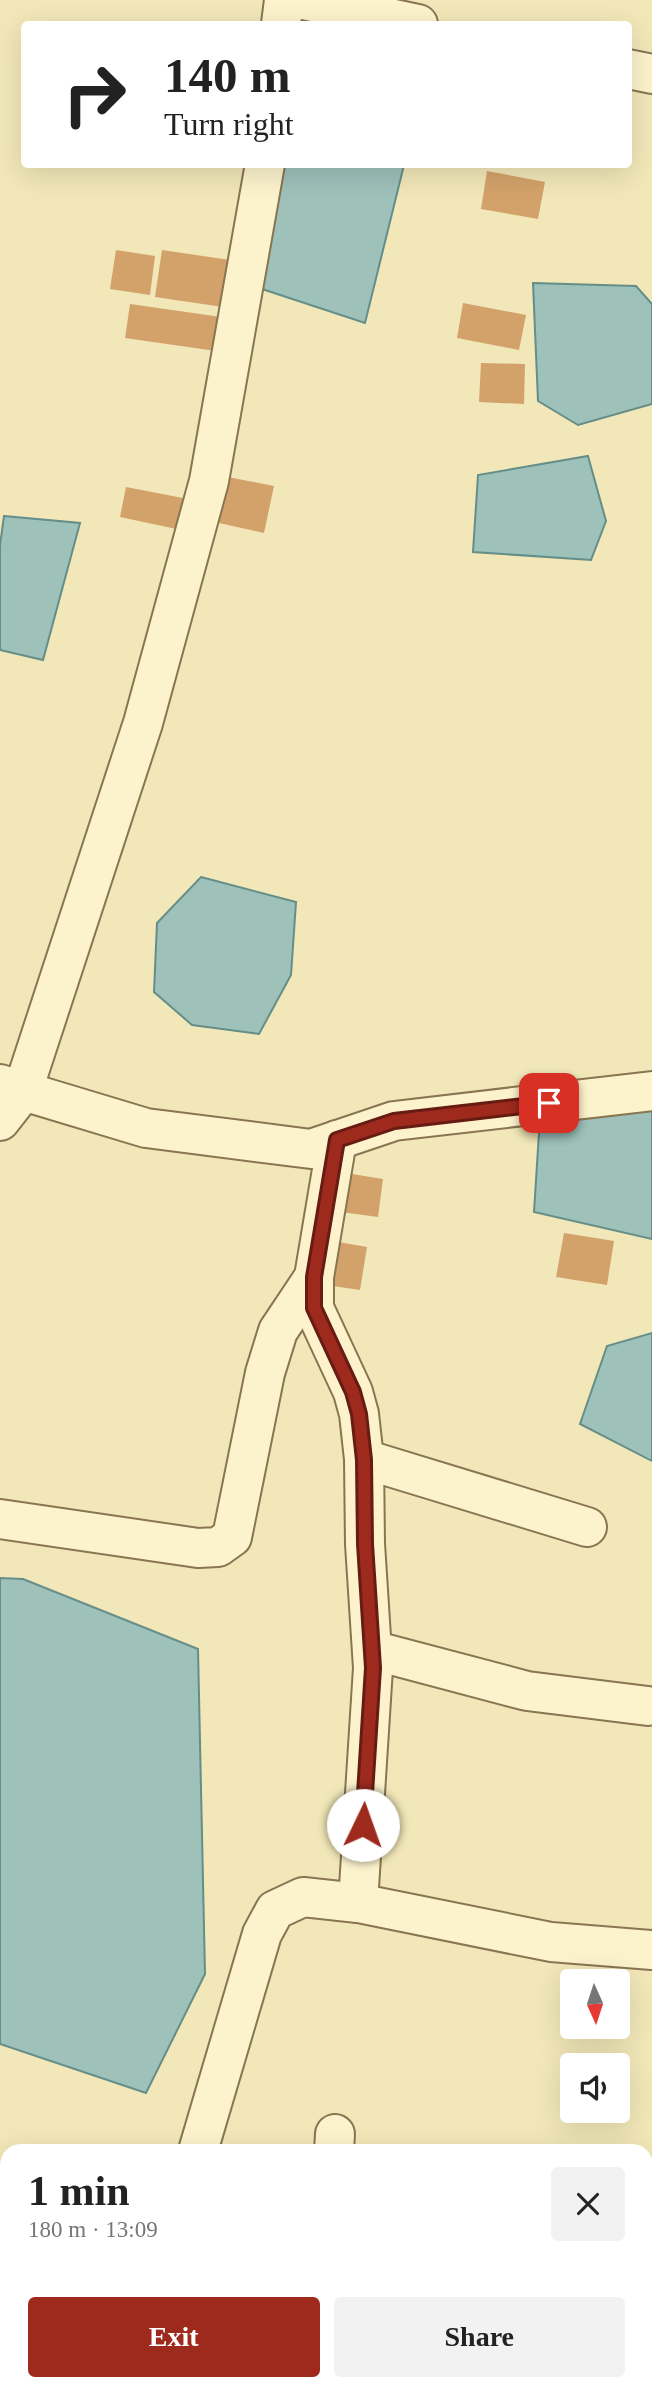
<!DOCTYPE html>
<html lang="en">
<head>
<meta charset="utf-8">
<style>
	:root { --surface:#fff; --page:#f2f2f2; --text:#222; --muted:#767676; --accent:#9d2a1d }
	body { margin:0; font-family:"Times New Roman",serif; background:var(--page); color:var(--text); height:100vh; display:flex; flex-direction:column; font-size:26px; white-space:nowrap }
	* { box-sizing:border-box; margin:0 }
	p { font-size:23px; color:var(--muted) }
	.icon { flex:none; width:38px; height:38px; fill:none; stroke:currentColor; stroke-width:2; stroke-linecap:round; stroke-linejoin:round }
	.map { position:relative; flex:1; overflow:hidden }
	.side { position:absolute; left:0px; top:2144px; width:653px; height:247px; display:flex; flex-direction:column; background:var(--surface); border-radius:21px 21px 0 0; box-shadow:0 7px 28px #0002 }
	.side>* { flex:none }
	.guide { position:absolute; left:21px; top:21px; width:611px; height:147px; border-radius:7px; box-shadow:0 7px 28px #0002; background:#fff; color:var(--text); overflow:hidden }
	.needle { width:46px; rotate:177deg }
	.tools { position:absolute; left:560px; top:1969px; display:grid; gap:14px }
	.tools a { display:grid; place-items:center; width:70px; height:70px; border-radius:7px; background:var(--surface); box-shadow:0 7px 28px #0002; font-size:35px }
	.pin { position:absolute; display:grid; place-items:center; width:60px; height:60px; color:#fff; margin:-30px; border-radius:14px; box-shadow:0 4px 10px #0006 }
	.me { position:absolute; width:77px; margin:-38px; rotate:3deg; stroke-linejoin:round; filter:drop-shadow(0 0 5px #0008) }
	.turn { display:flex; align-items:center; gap:24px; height:147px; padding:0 28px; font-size:32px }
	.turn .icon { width:91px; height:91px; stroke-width:2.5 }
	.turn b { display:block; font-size:49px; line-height:60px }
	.round { display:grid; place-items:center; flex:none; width:74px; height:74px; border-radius:7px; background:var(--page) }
	.summary { display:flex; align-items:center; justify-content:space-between; height:119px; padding:0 28px }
	h1 { font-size:42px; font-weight:800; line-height:52px }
	.cta { display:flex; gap:14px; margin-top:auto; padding:14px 28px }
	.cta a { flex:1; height:80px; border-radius:7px; background:var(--accent); color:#fff; font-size:28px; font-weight:800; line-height:80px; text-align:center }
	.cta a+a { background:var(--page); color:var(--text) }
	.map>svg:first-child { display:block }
	.water { fill:#9ec1ba; stroke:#658e89; stroke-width:2 }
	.building { fill:#d3a26a }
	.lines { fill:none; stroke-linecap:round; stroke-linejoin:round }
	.minor-casing { stroke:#897552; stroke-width:42 }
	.minor { stroke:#fcf3cc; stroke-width:38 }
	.route-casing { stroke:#661b13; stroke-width:18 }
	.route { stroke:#9d2a1d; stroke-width:12 }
</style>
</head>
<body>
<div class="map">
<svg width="652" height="2389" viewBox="0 0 652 2389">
	<rect width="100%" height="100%" fill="#f1e7b8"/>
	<g class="water">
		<polygon points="277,165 404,165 365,323 253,286"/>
		<polygon points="533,283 636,286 652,304 652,404 578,425 538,401"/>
		<polygon points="588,456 606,521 591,560 473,552 478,475"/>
		<polygon points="4,516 80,523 43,660 0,650 0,545"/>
		<polygon points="201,877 296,902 291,975 259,1034 192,1025 154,992 157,923"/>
		<polygon points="652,1104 652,1239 534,1212 540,1117"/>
		<polygon points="652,1333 652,1461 580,1424 607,1346"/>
		<polygon points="0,1578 23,1579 198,1649 205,1974 146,2093 0,2044"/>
	</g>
	<g class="building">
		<polygon points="487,171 545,182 538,219 481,209"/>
		<polygon points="116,250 155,256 150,295 110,289"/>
		<polygon points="162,250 230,260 223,307 155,297"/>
		<polygon points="463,303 526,315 519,350 457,338"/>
		<polygon points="130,304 228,318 223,352 125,338"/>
		<polygon points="481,363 525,364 524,404 479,402"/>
		<polygon points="228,477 274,486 264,533 219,523"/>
		<polygon points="126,487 193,500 186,531 120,517"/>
		<polygon points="346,1173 383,1179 378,1217 341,1212"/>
		<polygon points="564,1233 614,1241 607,1285 556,1277"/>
		<polygon points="333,1241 367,1247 360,1290 326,1285"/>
	</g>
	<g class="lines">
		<g class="minor-casing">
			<g id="minor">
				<polyline points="303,0 418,24"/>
				<polyline points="281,24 284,0"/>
				<polyline points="628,69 652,74"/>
				<polyline points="0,1084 146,1128 311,1149 394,1121 652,1091"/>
				<polyline points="0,1121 22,1093 143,723 209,481 265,164"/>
				<polyline points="337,1140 314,1277 314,1308 353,1392 359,1414 364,1459 365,1544 373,1668 358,1903"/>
				<polyline points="364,1459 587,1527"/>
				<polyline points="0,1519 198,1548 218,1547 232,1537 265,1373 278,1331 314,1277"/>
				<polyline points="372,1650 527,1691 648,1706"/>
				<polyline points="198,2151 262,1934 275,1910 303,1897 358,1903 551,1942 652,1950"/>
				<polyline points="334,2151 335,2134"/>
				<polyline points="0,2314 7,2315"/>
				<polyline points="646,2341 652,2340"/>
				<polyline points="459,2384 459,2389"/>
				<polyline points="320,2389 320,2384"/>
			</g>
		</g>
		<use href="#minor" class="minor"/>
	</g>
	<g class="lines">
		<g class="route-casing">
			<polyline id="route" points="363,1825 373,1668 365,1544 364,1460 359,1414 353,1392 314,1308 314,1277 337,1140 394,1121 549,1103"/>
		</g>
		<use href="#route" class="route"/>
	</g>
</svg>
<div class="tools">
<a><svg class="needle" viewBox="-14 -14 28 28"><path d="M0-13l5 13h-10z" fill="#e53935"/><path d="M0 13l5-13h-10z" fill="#767676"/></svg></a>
<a><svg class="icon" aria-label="sound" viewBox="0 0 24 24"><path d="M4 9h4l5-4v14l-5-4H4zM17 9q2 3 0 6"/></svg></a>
</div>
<div class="pin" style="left:549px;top:1103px;background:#d93025"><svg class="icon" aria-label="arrive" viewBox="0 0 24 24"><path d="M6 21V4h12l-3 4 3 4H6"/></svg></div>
<svg class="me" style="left:363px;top:1825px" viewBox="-20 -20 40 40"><circle r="19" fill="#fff"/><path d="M0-13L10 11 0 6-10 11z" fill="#9d2a1d"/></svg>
<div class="guide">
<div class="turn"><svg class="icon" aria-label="right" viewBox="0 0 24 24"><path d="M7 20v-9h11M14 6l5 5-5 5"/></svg><div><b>140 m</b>Turn right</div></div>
</div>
<section class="side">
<div class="summary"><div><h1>1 min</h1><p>180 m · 13:09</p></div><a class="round"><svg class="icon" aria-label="close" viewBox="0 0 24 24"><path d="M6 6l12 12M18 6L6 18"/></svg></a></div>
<div class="cta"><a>Exit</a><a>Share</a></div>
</section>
</div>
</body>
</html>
